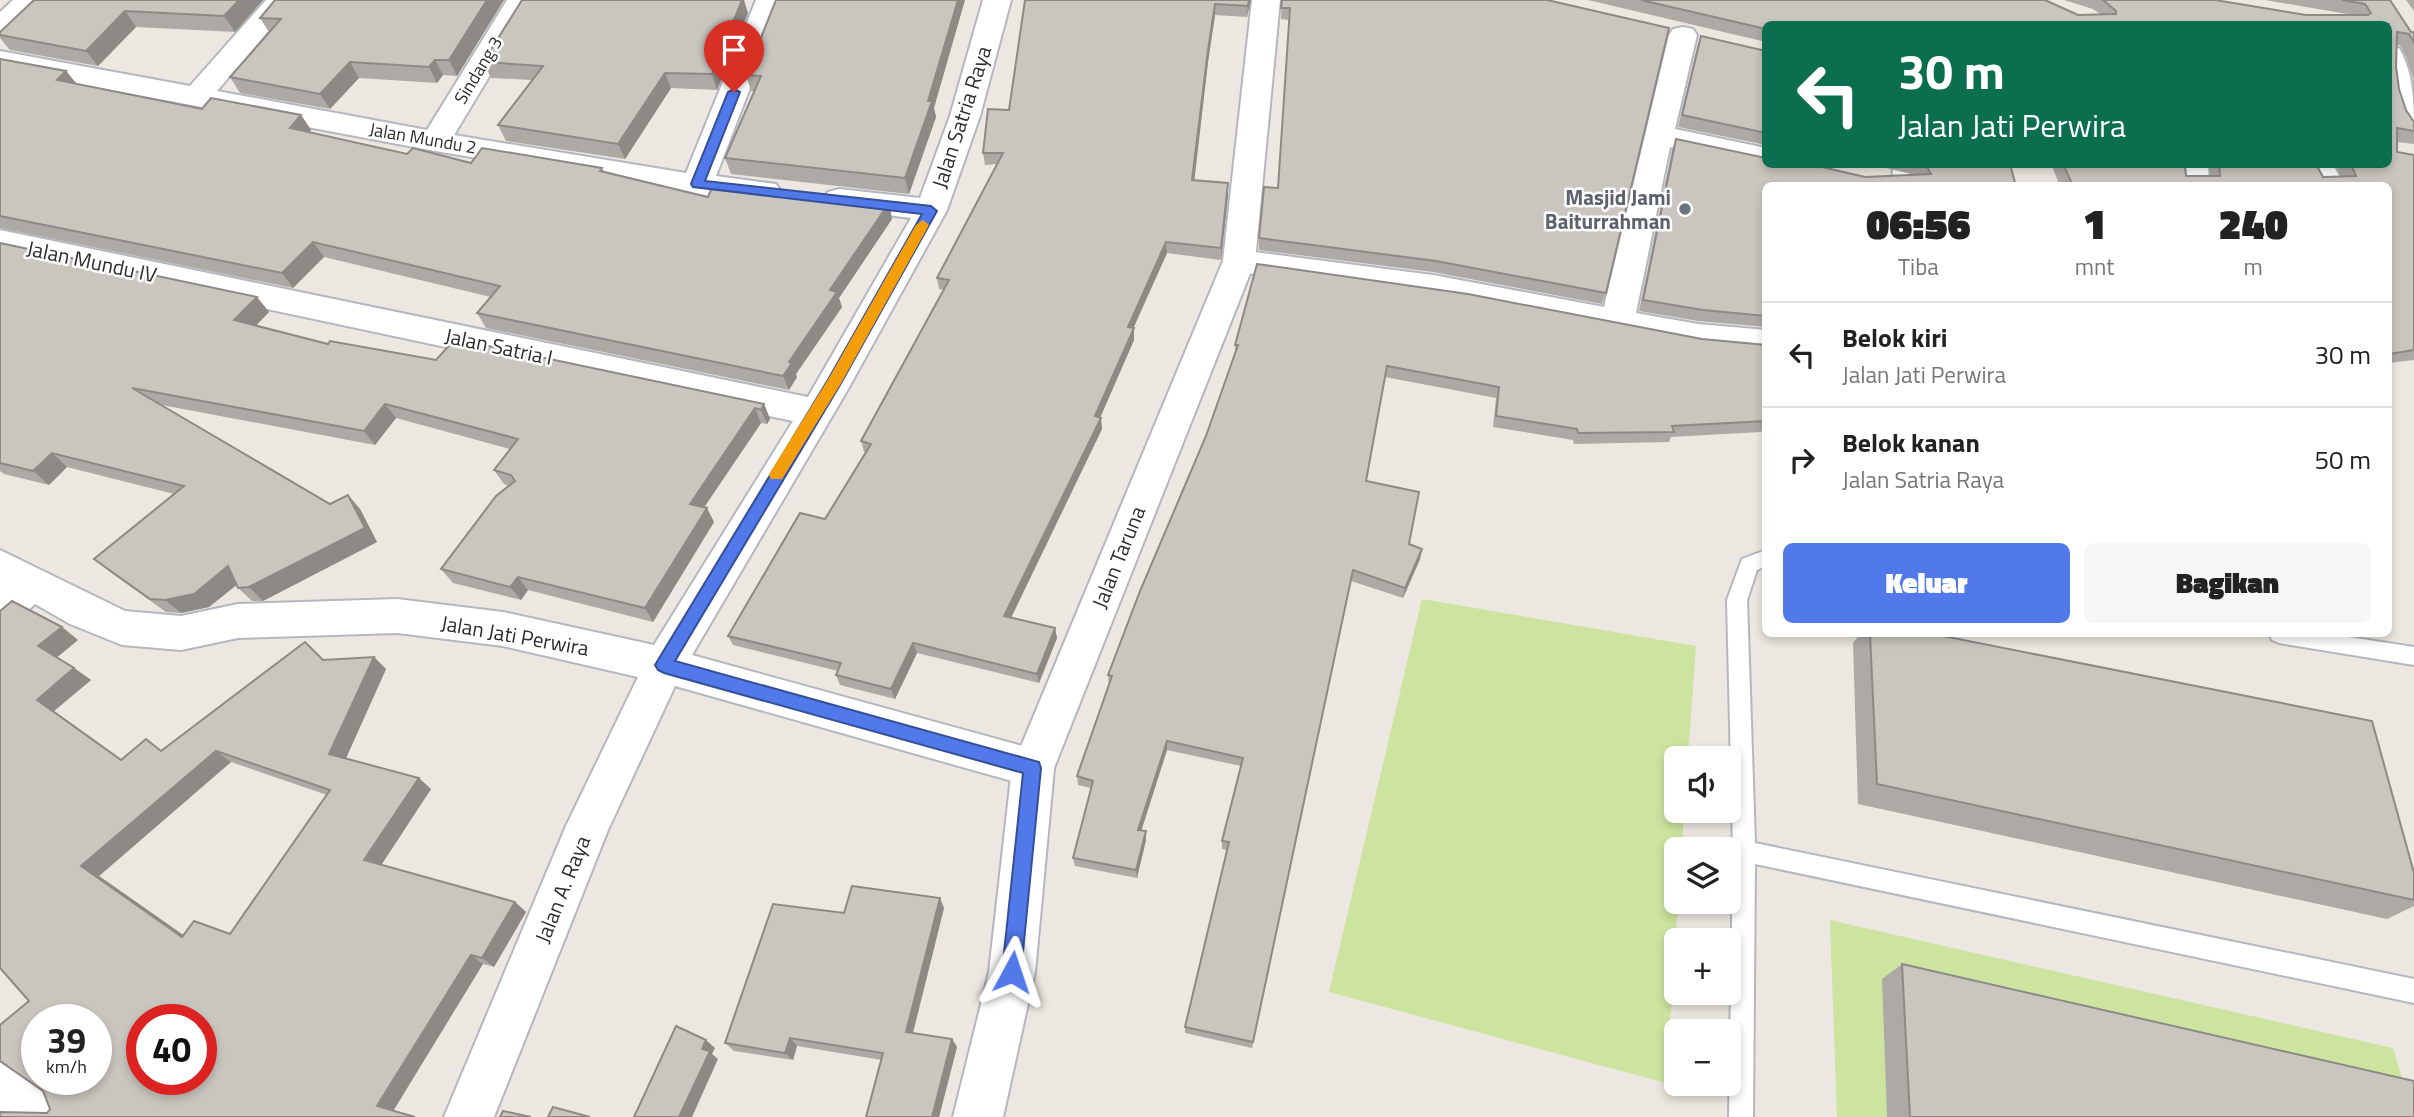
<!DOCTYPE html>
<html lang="id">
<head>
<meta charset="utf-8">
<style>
	:root { --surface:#fff; --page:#f6f6f6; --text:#222; --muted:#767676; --line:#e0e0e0; --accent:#5179ea }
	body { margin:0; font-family:"Titillium Web",sans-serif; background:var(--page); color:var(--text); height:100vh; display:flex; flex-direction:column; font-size:26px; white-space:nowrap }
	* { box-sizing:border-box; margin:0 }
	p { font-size:23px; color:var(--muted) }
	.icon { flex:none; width:38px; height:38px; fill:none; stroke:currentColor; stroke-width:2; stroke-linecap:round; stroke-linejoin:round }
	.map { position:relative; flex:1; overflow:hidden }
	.side { position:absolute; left:1762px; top:182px; width:630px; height:455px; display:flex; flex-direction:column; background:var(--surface); border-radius:10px; box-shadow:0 4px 10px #0003 }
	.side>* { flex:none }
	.hud { position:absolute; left:1762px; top:21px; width:630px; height:147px; border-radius:10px; box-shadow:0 4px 10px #0003; background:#0b6e4f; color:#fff; overflow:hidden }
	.fabs { position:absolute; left:1664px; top:746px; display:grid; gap:14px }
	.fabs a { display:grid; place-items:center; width:77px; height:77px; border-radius:10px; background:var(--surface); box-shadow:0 4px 10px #0003; font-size:35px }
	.speed { position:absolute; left:21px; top:1004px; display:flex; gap:14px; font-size:35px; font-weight:700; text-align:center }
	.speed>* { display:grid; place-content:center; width:91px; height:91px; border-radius:50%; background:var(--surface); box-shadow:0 4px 10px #0003; line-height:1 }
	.speed small { font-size:18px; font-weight:400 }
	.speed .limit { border:10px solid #d22; background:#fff; color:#111 }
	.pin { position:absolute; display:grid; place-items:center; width:60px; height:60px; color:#fff; margin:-72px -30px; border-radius:50% 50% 50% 0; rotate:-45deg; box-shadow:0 0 7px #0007 }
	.pin .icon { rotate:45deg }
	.me { position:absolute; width:77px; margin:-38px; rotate:5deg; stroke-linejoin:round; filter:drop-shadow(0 0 5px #0008) }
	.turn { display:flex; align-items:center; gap:24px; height:147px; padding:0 21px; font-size:32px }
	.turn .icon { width:91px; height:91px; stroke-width:2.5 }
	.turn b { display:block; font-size:49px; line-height:60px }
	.eta { display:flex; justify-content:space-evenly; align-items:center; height:119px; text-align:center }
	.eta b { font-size:42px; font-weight:800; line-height:49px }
	.cta { display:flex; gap:14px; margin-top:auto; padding:14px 21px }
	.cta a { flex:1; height:80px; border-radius:10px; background:var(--accent); color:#fff; font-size:28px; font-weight:800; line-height:80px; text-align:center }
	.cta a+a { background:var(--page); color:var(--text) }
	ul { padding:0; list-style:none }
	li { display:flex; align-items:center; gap:21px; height:105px; padding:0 21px; border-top:2px solid var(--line) }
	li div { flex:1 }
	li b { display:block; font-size:26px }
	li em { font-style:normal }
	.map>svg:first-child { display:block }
	.pitch { fill:#cce4a0 }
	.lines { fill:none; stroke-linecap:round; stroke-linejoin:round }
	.lane-casing { stroke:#b4b7bf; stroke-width:4 }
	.street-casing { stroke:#b4b7bf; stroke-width:4 }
	.secondary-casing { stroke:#b4b7bf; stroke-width:4 }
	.lane { fill:#fff; fill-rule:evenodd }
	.street { fill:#fff; fill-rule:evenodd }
	.secondary { fill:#fff; fill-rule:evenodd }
	.wall { fill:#ada9a4; fill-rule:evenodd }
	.shaded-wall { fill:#8d8a86 }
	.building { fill:#c9c5bf; stroke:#8d8a86; stroke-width:2; fill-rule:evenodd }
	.route { fill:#5179ea; stroke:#354f98; stroke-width:2 }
	.slow { fill:#f59e0b }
	.worship-dot { fill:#6b7280; stroke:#fff; stroke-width:2.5 }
	.labels { text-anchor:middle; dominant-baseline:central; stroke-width:5; stroke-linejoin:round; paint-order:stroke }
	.far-street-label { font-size:18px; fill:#2d2d2d; stroke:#fff }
	.street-label { font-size:21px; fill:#2d2d2d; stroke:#fff }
	.worship-label { font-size:21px; font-weight:bold; fill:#5b616d; stroke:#fff; text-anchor:end }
</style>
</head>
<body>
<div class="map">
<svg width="2414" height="1117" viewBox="0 0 2414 1117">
	<rect width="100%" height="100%" fill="#ede7e1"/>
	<g class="pitch">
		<polygon points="1422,599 1696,646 1688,758 1676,758 1676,810 1684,810 1682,849 1676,849 1678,901 1666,1083 1329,992"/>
		<polygon points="1830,920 2393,1048 2414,1117 1837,1117"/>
	</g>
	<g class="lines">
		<g class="lane-casing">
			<g id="lane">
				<polygon points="1766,550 1766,566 1757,570 1747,600 1755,843 2414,979 2414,1003 1755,864 1753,1117 1729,1117 1733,851 1727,600 1742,559"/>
				<polygon points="2269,634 2329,634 2414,647 2414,665 2279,643 2272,640"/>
			</g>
		</g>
		<g class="street-casing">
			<g id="street">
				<polygon points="13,0 42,0 10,34 0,36 0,12"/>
				<polygon points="266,0 295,0 217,91 427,130 507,0 535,0 454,135 686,173 756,0 784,0 716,176 776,184 781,191 776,198 765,201 697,195 435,151 0,69 0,51 190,86"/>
				<polygon points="983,0 1011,0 980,116 947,210 847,391 692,655 1033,749 1048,754 1054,768 1048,782 1033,787 675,686 608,830 494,1117 444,1117 566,826 638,677 503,646 397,633 238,638 181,650 122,645 70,624 35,604 14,623 0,628 0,550 125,611 181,616 238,604 397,599 503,612 654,645 793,421 0,252 0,230 808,397 911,218 839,209 828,206 823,199 828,192 839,189 920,198 950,116"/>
				<polygon points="1683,27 1693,29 1697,35 1675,129 1766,148 1766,164 1777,164 1766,168 1670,147 1636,313 1698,324 1766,330 1766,354 1665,343 1433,298 1239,272 1228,269 1223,261 1228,253 1239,250 1433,275 1604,307 1669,35 1673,29"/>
				<path d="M2389 46 2399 48C2414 74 2414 104 2414 133L2404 131C2387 105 2388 75 2389 46Z"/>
				<polygon points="1893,164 1923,164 1922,186 1892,186"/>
				<polygon points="2178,164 2208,164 2209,186 2179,186"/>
				<polygon points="2303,164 2333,164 2344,186 2313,186"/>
				<polygon points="0,1061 17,1069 61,1099 68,1117 0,1116"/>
			</g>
		</g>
		<g class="secondary-casing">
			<polygon id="secondary" points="1252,0 1280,0 1255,261 1054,768 1035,972 1003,1117 953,1117 989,972 1012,768 1223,261"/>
		</g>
		<use href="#lane" class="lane"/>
		<use href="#street" class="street"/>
		<use href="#secondary" class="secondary"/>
	</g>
	<g class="wall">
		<polygon points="34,0 263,0 235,32 136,27 98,66 10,50 0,38 0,32"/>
		<polygon points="504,0 457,76 443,75 437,83 359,78 330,109 240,93 230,77 269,32 260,18"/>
		<polygon points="776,0 934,108 936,117 909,194 731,174 725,158 754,91 751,91 746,75"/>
		<polygon points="1025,0 1251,0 1247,17 1215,15 1208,62 1194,180 1228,195 1221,260 1167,253 1133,328 1134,340 1100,418 1102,429 1011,618 1055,628 1057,638 1039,683 917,653 895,699 840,685 836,675 838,671 733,645 728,636 825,519 866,452 864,452 861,441 944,290 939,289 937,278 997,164 985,165 983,153 1009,110"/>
		<polygon points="1282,0 1606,293 1602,304 1433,272 1259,250 1259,238 1278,188 1289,20 1281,19"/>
		<polygon points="1588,0 2045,0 2078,15 2100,14 2093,9 2064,0 2215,0 2306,15 2353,15 2265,0 2390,0 2411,32 2414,32 2414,100 2413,78 2406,57 2400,45 2397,45 2396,67 2399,89 2406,110 2414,122 2414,144 2397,142 2397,152 2414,155 2414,360 2389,363 2389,186 2060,186 2051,164 2185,164 2186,176 2210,176 2210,164 2316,164 2323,177 2341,177 2336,164 2389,164 2389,24 1766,24 1766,42"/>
		<polygon points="2406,0 2414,0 2414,11"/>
		<polygon points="748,13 717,90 671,88 625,159 506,141 498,125 532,80 491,78 483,62"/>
		<polygon points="1701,36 1766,51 1766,145 1678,127 1697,47"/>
		<polygon points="0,59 66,71 77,84 202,109 301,115 311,130 310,132 407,154 471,163 602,168 604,171 708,197 889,203 892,219 839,298 842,307 796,374 797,377 789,390 486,328 477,313 491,297 324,257 293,288 0,228"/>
		<polygon points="1676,139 1766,158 1865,177 1915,175 1870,164 2010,164 2016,186 1766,186 1766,327 1698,321 1639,311 1672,150"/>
		<polygon points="0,243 257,297 269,312 256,325 328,344 436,360 764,404 770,419 767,424 761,423 704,507 714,522 653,622 528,590 521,600 453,583 441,569 509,486 504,484 494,470 510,449 396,418 375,445 162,405 330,504 348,495 360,509 377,542 263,601 252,601 238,588 236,585 209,607 181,613 166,612 110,572 94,559 174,494 67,467 49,485 4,474 0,471"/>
		<polygon points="1702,339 1766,345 1766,424 1761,432 1671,437 1669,442 1574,444 1573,440 1493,427 1496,398 1385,377 1366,481 1420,559 1403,598 1351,581 1252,1048 1185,1033 1185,1027 1227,850 1222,849 1222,841 1241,766 1167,750 1141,830 1146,840 1137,878 1075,866 1073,858 1091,788 1078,785 1077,776 1109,685 1108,675 1206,436 1235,352 1235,345"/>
		<path d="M62 627 78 640 57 657 74 668 91 680 54 711 122 760 162 751 323 660 374 657 386 669 346 758 431 789 381 865 515 902 526 912 494 967 483 964 47 1113 50 1109 29 1001 0 968ZM231 762 327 795 230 934 183 935 99 876Z"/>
		<polygon points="1860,634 1933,634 2414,873 2414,906 2387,919 1858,804 1853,643"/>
		<polygon points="944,908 913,1033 952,1039 957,1047 939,1117 866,1117 882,1060 797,1046 793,1060 734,1051 725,1043 844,913"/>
		<polygon points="1902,964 2414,1117 1887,1117 1882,979"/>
	</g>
	<g class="shaded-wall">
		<polygon points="239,0 263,0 235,32 224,16"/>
		<polygon points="487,0 504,0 457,76 449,60"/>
		<polygon points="742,0 744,0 748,13 717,90 712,74"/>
		<polygon points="958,0 965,0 934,108 936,117 909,194 905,178"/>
		<polygon points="1249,0 1251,0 1247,17 1248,6"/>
		<polygon points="1215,4 1215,15 1208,62 1193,192 1192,180 1208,50"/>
		<polygon points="125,11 136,27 98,66 86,51"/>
		<polygon points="435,60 443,75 437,83 429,67"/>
		<polygon points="350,62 359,78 330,109 320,94"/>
		<polygon points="66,71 78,86 57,80"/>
		<polygon points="665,73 671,88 625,159 618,144"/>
		<polygon points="301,115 311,130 300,143 290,128"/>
		<polygon points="1228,183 1228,195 1221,260 1221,248"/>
		<polygon points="889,203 892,219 839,298 842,307 796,374 797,377 789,390 783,376 789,362 830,290"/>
		<polygon points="313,242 324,257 293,288 282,273"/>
		<polygon points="1166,242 1167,253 1129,338 1128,327"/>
		<polygon points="257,297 269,312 247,335 234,320"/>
		<polygon points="1134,328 1134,340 1096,427 1095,416"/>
		<polygon points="385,404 396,418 375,445 364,431"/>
		<polygon points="764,404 770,419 767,424 761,410"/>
		<polygon points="755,408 761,423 697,518 690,504"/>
		<polygon points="1101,418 1102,429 1007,626 1004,616"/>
		<polygon points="52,453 67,467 49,485 33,471"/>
		<polygon points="348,495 360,509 377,542 263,601 249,587"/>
		<polygon points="707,508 714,522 653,622 645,608"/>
		<polygon points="1422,549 1420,559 1403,598 1405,588"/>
		<polygon points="228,566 243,580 209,607 181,613 165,600"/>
		<polygon points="1353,570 1351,581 1252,1048 1253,1042"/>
		<polygon points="518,577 528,590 521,600 510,587"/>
		<polygon points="62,627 78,640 55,659 38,646"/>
		<polygon points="1055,628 1057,638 1039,683 1037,674"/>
		<polygon points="913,643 917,653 895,699 891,689"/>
		<polygon points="374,657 386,669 343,765 329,754"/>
		<polygon points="74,668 91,680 54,711 138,771 37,700"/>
		<polygon points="1167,741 1167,750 1139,838 1138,830"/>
		<polygon points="216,751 231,762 99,876 199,946 182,937 81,866"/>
		<polygon points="419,778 431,789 378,870 364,860"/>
		<polygon points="1146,831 1146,840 1137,878 1136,870"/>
		<polygon points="940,898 944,908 911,1040 906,1032"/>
		<polygon points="515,902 526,912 494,967 482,958"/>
		<polygon points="471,955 483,964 392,1113 377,1106"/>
		<polygon points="790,1038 797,1046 793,1060 785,1053"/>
		<polygon points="952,1039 957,1047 939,1117 932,1117"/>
		<polygon points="706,1040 715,1048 712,1054 718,1059 692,1117 679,1117"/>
	</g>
	<g class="building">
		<polygon points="34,0 239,0 224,16 125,11 86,51 0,35 0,32"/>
		<polygon points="275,0 487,0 449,60 435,60 429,67 350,62 320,94 230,77 281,19 260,18"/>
		<polygon points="522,0 742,0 712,74 665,73 618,144 498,125 543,66 483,62"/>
		<polygon points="776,0 958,0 928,101 932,101 905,178 725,158 761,76 746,75"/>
		<polygon points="1025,0 1249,0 1248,6 1215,4 1208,50 1192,180 1228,183 1221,248 1166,242 1128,327 1134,328 1095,416 1101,418 1004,616 1055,628 1037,674 913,643 891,689 836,675 841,663 728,636 800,513 825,519 871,444 861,441 949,280 937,278 1003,153 983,153 988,109 1009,110"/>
		<polygon points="1282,0 1547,0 1669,28 1606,293 1436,261 1259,238 1264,187 1278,188 1290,8 1281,8"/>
		<polygon points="1641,0 2045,0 2078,15 2116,14 2116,11 2103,0 2215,0 2306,15 2368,15 2371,13 2365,4 2342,0 2390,0 2411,32 2414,32 2414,42 2409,34 2397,32 2396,67 2399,89 2406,110 2414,122 2414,131 2397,128 2397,152 2414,155 2414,350 2389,354 2389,186 2073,186 2063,164 2185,164 2186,176 2220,176 2219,164 2316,164 2323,177 2356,176 2351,164 2389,164 2389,24 1766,24 1766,29"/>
		<polygon points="1701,36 1766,51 1766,133 1682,115"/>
		<polygon points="0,59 66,71 57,80 202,109 211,98 301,115 290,128 407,154 413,148 471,163 482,148 602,168 600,171 708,197 713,185 889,203 830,290 837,292 789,362 792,363 783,376 477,313 500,286 313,242 282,273 0,216"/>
		<polygon points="1676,139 1766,158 1766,164 1809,164 1865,177 1931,174 1925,164 2010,164 2016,186 1766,186 1766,316 1703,310 1643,300"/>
		<polygon points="0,243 257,297 234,320 328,344 330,341 436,360 455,339 764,404 761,410 755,408 690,504 707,508 645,608 518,577 510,587 441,569 496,496 515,481 511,475 494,470 518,439 385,404 364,431 132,388 330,504 348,495 365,528 249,587 238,588 228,566 194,594 165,600 150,599 94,559 184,486 52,453 33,471 0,463"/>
		<polygon points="1257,264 1468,294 1702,339 1766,345 1766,413 1764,413 1766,421 1672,426 1674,432 1578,433 1577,429 1496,416 1499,387 1387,366 1366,481 1419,492 1409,544 1422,549 1405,588 1353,570 1253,1042 1185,1027 1229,842 1222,841 1243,758 1167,741 1138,830 1146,831 1136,870 1073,858 1093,781 1077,776 1112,676 1108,675 1140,591 1206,436 1238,345 1235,345"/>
		<path d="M12 601 62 627 38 646 74 668 37 700 121 760 146 739 161 751 305 642 323 660 374 657 329 754 419 778 364 860 515 902 482 958 471 955 377 1106 415 1117H0V1112L47 1113 50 1109 43 1091 0 1061V1025L29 1001 0 968V611ZM216 751 330 790 230 934 194 921 182 937 81 866ZM37 1020H96V1080H37ZM142 1020H201V1080H142Z"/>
		<polygon points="1870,634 1933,634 2372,721 2414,873 2414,900 1877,784"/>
		<polygon points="852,886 940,898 906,1032 952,1039 932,1117 866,1117 883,1053 790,1038 785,1053 725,1043 773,904 844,913"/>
		<polygon points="1902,964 2414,1081 2414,1117 1910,1117"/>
		<polygon points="676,1026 706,1040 702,1049 710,1051 679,1117 634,1117"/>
		<polygon points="553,1107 590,1117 548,1117"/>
		<polygon points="503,1111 531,1117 500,1117"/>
	</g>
	<polygon class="route" points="734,89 740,92 705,181 931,206 937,211 840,385 675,661 1039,762 1041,768 1021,972 1019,978 1012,981 1005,978 1002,972 1023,773 664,673 658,670 655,665 829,378 922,214 693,187 691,184 728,92"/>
	<polygon class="slow" points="923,220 929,225 840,385 782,479 771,479 769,475 771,471 829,378 916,225"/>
	<circle class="worship-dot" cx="1685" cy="209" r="7"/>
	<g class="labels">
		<g class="far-street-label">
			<text transform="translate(478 70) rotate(-59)">Sindang 3</text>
			<text transform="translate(423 138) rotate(10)">Jalan Mundu 2</text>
		</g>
		<g class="street-label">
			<text transform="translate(961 117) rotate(-72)">Jalan Satria Raya</text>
			<text transform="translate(92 261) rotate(12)">Jalan Mundu IV</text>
			<text transform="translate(499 346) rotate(12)">Jalan Satria I</text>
			<text transform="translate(1118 557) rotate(-68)">Jalan Taruna</text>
			<text transform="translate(515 635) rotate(10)">Jalan Jati Perwira</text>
			<text transform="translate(562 889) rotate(-68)">Jalan A. Raya</text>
		</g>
		<g class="worship-label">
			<text x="1671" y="197">Masjid Jami<tspan x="1671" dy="24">Baiturrahman</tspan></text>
		</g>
	</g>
</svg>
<div class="fabs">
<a><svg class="icon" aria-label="sound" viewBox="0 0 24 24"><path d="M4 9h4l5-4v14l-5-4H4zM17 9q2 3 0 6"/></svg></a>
<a><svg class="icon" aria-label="layers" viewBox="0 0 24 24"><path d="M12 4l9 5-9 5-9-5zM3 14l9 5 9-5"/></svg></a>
<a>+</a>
<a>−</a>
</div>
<div class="speed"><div>39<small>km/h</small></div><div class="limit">40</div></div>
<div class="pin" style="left:734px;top:92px;background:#d93025"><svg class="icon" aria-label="arrive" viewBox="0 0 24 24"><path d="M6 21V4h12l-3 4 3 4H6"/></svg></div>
<svg class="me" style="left:1012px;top:972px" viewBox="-20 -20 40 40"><path d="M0-17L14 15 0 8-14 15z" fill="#5179ea" stroke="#fff" stroke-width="4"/></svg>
<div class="hud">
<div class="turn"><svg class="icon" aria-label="left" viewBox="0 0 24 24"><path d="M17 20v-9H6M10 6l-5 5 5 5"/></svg><div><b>30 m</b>Jalan Jati Perwira</div></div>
</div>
<section class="side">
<div class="eta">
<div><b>06:56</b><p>Tiba</p></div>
<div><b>1</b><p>mnt</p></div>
<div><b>240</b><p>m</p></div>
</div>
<ul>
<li><svg class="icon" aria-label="left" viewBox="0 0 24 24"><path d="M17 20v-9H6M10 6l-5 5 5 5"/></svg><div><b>Belok kiri</b><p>Jalan Jati Perwira</p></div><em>30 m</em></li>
<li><svg class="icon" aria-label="right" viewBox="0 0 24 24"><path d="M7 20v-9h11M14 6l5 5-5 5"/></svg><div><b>Belok kanan</b><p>Jalan Satria Raya</p></div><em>50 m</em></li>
</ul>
<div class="cta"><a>Keluar</a><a>Bagikan</a></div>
</section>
</div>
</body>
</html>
